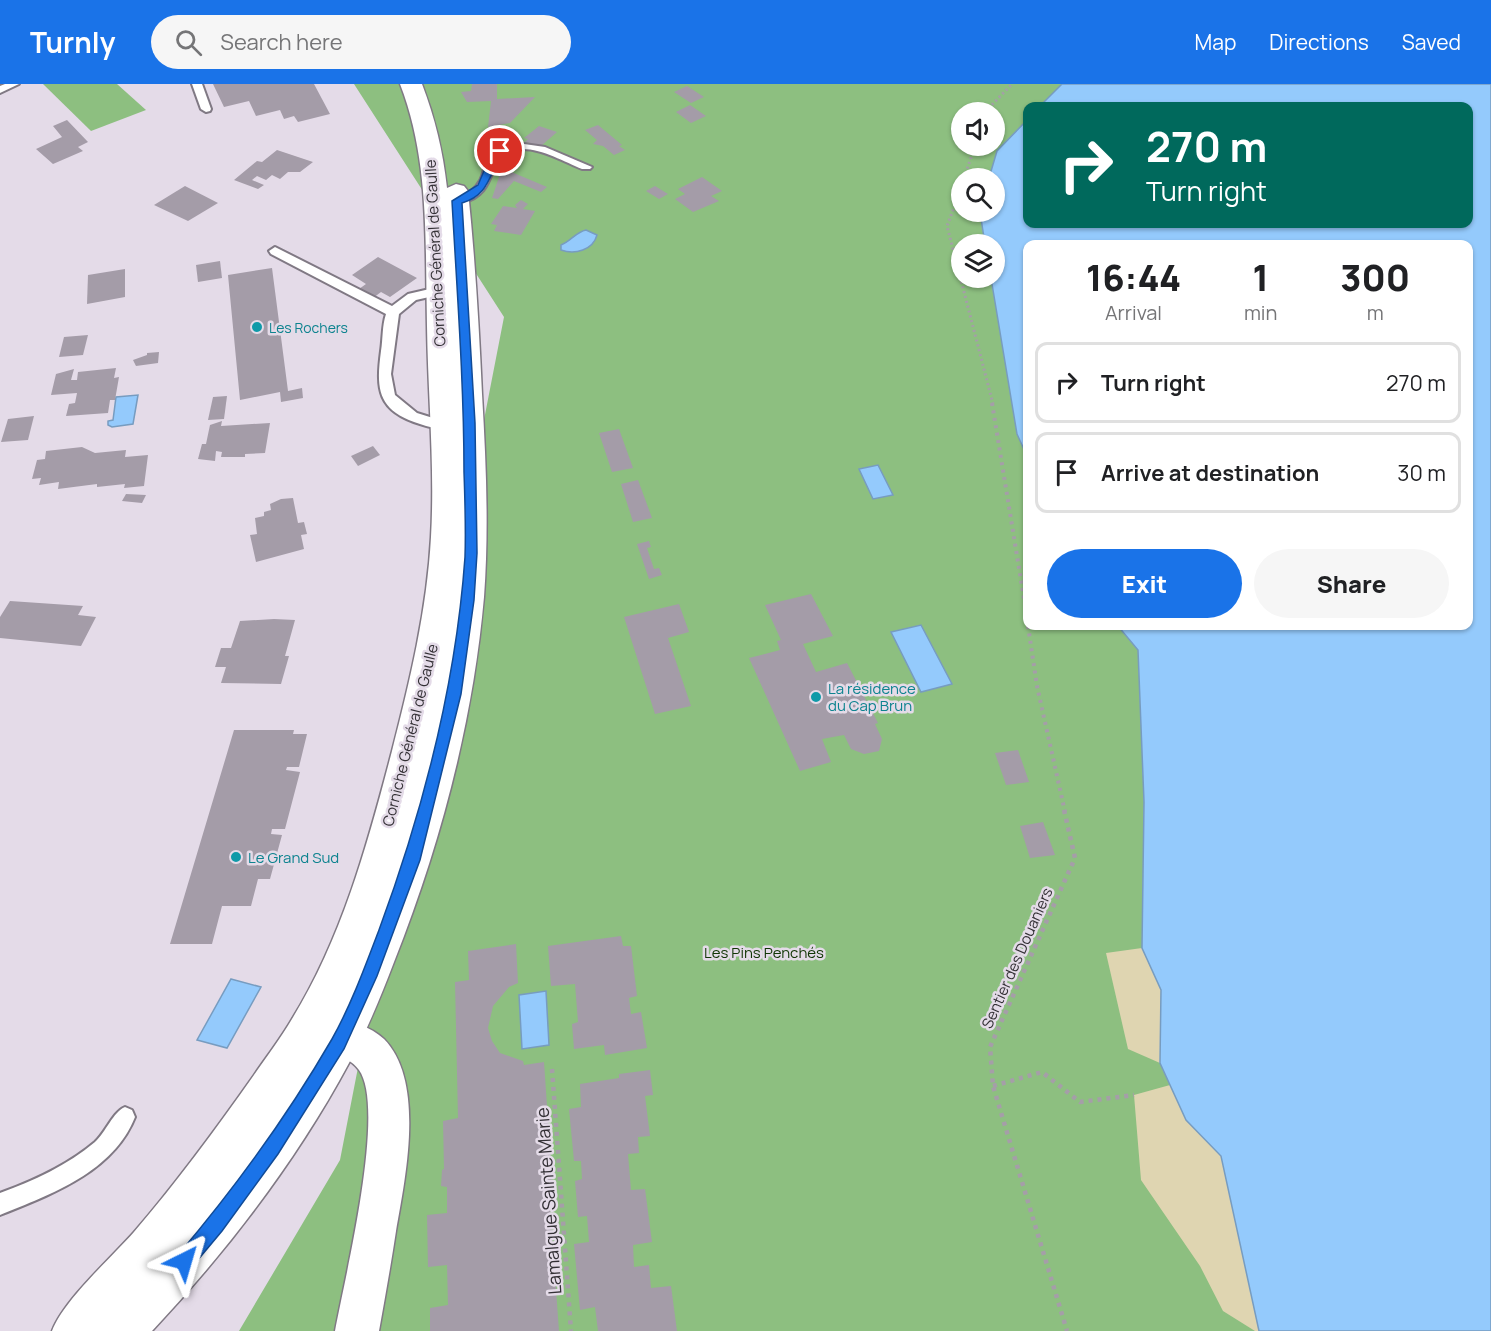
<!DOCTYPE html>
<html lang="en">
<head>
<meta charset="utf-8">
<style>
	:root { --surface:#fff; --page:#f6f6f6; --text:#202124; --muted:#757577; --line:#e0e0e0; --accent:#1a73e8 }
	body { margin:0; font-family:Manrope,sans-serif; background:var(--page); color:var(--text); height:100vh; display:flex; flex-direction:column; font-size:22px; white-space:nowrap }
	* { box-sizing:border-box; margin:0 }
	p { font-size:20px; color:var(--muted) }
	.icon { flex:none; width:33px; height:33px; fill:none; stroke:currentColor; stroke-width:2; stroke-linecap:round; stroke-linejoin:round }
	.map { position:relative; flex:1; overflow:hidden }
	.drawer { position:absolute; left:1023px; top:156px; width:450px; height:390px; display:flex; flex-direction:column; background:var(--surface); border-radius:12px; box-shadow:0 2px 4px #0004 }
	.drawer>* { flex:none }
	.banner { position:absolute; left:1023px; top:18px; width:450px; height:126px; border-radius:12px; box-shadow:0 2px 4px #0004; background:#00695c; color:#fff; overflow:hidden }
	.controls { position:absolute; left:951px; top:18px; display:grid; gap:12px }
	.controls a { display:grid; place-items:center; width:54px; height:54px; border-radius:50%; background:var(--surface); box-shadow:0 2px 4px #0004; font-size:30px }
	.pin { position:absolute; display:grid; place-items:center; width:51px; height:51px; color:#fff; margin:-26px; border:3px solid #fff; border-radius:50%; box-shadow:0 2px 6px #0007 }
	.me { position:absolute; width:66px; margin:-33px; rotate:40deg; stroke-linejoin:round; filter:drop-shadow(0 0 4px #0008) }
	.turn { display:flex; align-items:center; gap:21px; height:126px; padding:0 24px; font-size:27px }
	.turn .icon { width:78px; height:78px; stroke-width:2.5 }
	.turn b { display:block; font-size:42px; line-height:51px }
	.eta { display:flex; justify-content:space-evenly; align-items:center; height:102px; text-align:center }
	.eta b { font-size:36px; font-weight:800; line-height:42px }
	.primary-button { display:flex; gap:12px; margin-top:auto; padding:12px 24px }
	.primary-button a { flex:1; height:69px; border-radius:36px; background:var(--accent); color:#fff; font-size:24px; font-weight:800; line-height:69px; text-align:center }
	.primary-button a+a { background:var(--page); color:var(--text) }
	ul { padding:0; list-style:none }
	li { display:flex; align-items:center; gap:18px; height:81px; margin:0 12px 9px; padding:0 12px; border:3px solid var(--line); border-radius:12px }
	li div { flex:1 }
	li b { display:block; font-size:22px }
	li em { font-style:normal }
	header { display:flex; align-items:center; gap:36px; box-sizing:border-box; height:84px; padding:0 30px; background:var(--accent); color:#fff }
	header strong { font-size:28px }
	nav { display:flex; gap:33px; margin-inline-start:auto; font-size:21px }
	.search { width:420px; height:54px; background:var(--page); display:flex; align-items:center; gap:15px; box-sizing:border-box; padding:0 21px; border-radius:33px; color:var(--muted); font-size:22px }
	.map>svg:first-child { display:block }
	.green { fill:#8dbf80; fill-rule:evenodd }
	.sand { fill:#dfd5b1 }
	.water { fill:#94cafc; stroke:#779cc0; stroke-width:1.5 }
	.building { fill:#a49ca8 }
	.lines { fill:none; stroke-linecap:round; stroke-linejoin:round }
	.lane-casing { stroke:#807984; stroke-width:4 }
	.street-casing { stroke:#807984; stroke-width:3 }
	.secondary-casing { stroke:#807984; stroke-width:3 }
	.path-far2 { stroke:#a59ea8; stroke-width:3; stroke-dasharray:2 3; stroke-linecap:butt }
	.path-far1 { stroke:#a59ea8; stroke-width:4; stroke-dasharray:3 4.5; stroke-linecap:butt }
	.path { stroke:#a59ea8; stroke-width:4.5; stroke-dasharray:4 5; stroke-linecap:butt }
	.lane { fill:#fff; fill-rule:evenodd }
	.street { fill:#fff; fill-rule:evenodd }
	.secondary { fill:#fff; fill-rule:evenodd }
	.route { fill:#1a73e8; stroke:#114b97; stroke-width:1.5 }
	.culture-dot { fill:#0f9aa8; stroke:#e4dbe8; stroke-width:2 }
	.labels { text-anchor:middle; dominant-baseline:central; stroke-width:5; stroke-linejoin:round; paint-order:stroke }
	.far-culture-label { font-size:14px; fill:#0d838f; stroke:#e4dbe8; text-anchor:start }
	.street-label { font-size:15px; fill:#333035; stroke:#e4dbe8 }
	.culture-label { font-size:15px; fill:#0d838f; stroke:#e4dbe8; text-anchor:start }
	.park-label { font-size:15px; fill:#113605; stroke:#e4dbe8 }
	.near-street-label { font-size:18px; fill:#333035; stroke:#e4dbe8 }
</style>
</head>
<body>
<header>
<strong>Turnly</strong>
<div class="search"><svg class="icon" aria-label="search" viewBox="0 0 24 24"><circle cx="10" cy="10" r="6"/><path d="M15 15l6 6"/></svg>Search here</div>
<nav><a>Map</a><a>Directions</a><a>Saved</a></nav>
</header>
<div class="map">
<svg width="1491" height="1247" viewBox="0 0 1491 1247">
	<rect width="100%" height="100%" fill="#e4dbe8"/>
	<g class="green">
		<polygon points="43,0 117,0 146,26 91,47"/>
		<path d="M354 0H1062L1040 22H1028L1027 36 997 67 989 94H962V128H980L985 160H962V194H991L1017 350 1027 372 1028 542H1118L1138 566 1144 718 1142 864 1161 906 1160 979 1186 1036 1221 1072 1259 1247H239L340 1076 504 233ZM962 28H994V62H962Z"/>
	</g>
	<g class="sand">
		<polygon points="1142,864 1161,906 1160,979 1128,965 1106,869"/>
		<polygon points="1170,1001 1187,1036 1221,1072 1259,1247 1255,1247 1223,1227 1200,1182 1141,1096 1134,1011"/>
	</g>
	<g class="water">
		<polygon points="1062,0 1491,0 1491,1247 1259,1247 1221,1072 1186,1036 1160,979 1161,906 1142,864 1144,718 1138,566 1118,542 1468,542 1468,160 1028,160 1027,372 1017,350 991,194 994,194 994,160 985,160 980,128 994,128 994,94 989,94 997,67 1027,36 1028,140 1468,140 1468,22 1040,22"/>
		<path d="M586 146 597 151C593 166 575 171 561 166V161C571 157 576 148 586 146Z"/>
		<polygon points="138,311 133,340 112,343 108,341 108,337 113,336 116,313"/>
		<polygon points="878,381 893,411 873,415 859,385"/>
		<polygon points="921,541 952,600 921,608 891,548"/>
		<polygon points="231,895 261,903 227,964 197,956"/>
		<polygon points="546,907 549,961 522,965 519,911"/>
	</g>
	<g class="building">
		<polygon points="213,0 314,0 330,30 298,38 294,32 284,35 280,26 256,32 249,17 224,23"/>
		<polygon points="472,0 497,0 497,15 535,13 510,39 488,43 491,17 467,18 461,8 471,7"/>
		<polygon points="687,2 704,13 691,19 674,8"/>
		<polygon points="690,21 706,32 691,39 676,28"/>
		<polygon points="67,36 88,58 78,63 83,67 53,80 36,65 62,53 53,42"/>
		<polygon points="598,41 622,61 619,62 625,66 614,71 603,62 593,60 597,56 585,46"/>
		<polygon points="539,42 557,48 541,62 525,58 528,55 524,54"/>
		<polygon points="277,66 313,78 300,88 288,88 280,95 272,91 266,96 257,92 252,96 264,101 258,105 234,96 257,77 262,78"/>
		<polygon points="502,84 547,103 541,108 514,97 498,115 492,114"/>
		<polygon points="702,93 722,107 711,112 719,117 693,128 675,115 685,110 678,105"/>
		<polygon points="185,102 218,119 188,137 154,121"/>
		<polygon points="655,102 668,110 659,115 646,107"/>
		<polygon points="521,116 528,120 523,125 535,127 521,151 494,147 497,141 491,140 503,122 517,124 515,121"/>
		<polygon points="378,173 417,194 390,213 381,208 373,214 359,205 366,200 352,191"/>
		<polygon points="220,177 222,194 198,198 196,181"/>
		<polygon points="272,184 288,307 302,304 303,314 281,318 280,308 240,316 228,191"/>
		<polygon points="125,185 125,213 87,220 88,191"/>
		<polygon points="88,251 83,271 59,273 64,253"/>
		<polygon points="159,268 158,279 136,282 133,276 147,271 147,269"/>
		<polygon points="116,284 114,294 119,293 115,316 110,316 108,329 66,332 69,320 75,319 77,309 51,311 56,290 74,285 71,296 77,296 78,288"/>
		<polygon points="227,312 224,335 208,336 213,313"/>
		<polygon points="34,332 28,356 1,358 8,335"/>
		<polygon points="222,337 221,342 270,339 265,369 245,370 245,373 221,373 222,368 216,367 215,377 198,375 202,360 206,360 210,341"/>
		<polygon points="619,345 633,384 612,388 599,349"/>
		<polygon points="373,362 380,371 358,382 351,372"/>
		<polygon points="82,363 95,369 126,366 125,373 148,371 144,402 124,404 125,400 97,403 97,400 58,405 59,398 39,401 41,394 32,395 37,376 45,375 46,367"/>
		<polygon points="638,396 652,434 633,438 621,400"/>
		<polygon points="126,410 146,411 142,419 122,417"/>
		<polygon points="293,414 298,439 304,438 307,450 301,451 304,465 256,478 250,451 257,450 255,434 264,432 264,428 271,426 270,420 281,415"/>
		<polygon points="649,457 651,463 647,464 654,485 659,484 662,491 649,495 637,460"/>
		<polygon points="811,510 833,552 803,560 816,588 847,579 878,639 875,640 882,655 879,667 864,670 851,665 844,651 822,655 831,678 800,687 749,574 780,566 777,557 781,556 765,521"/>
		<polygon points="10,517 83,522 78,531 96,533 81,562 0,554 0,533"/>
		<polygon points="679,520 689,548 668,554 691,622 655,630 624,533"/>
		<polygon points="274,535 295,536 285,572 289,572 281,600 221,599 226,583 215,583 221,564 231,564 240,537"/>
		<polygon points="234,646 294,646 293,650 307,650 299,683 287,683 286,686 300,688 285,745 272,745 271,750 282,751 270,795 258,795 251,822 222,822 212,860 170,860"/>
		<polygon points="1018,666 1029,698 1006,701 995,669"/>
		<polygon points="1043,738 1055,771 1030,774 1020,742"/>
		<polygon points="621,852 623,862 631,862 637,912 629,914 631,930 641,928 647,964 605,971 604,961 574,965 572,940 578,938 575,900 551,902 548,862"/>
		<polygon points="516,860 518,899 509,903 493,922 488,944 492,957 500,969 523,977 524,981 544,978 553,1109 549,1109 559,1247 430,1247 430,1224 448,1221 447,1181 428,1183 427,1131 447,1129 447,1103 441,1102 442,1086 444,1085 443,1037 458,1034 455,898 469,896 468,867"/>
		<polygon points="650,986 653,1011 645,1012 650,1052 638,1053 639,1069 628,1070 631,1106 645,1105 652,1158 633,1161 634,1183 649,1181 651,1204 671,1202 677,1247 598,1247 595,1223 580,1226 574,1160 589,1158 587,1132 578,1133 575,1097 582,1095 581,1077 574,1077 569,1025 581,1023 580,1000 619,994 619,990"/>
	</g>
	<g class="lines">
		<g class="lane-casing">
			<g id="lane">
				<polygon points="5,0 19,0 0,9 0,2"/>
				<polygon points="192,0 202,0 211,25 210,27 206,28 201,25"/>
				<path d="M517 59 545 63 592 83 590 85H582C562 77 533 59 510 67 486 75 499 110 462 119 456 121 450 123 444 122V116C453 114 463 113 471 107 494 89 472 68 517 59Z"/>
				<path d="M275 163 392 222 408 210 447 201 451 202 453 205 451 208 416 216 399 230 391 290 395 311 417 329 433 334 457 337 459 340 457 343C445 347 432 344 420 340 377 327 376 305 381 267 383 254 382 242 386 230L271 170 269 167Z"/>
				<path d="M125 1023 132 1026 135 1033C113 1088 52 1110 0 1131V1109C33 1097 68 1081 95 1058 106 1048 113 1028 125 1023Z"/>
			</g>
		</g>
		<g class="street-casing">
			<path id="street" d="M316 928C338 934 367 939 384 955 426 998 405 1095 396 1147 391 1180 385 1214 379 1247H335C344 1197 387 1025 359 986 347 969 321 968 302 960L297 947 302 934Z"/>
		</g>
		<g class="secondary-casing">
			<path id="secondary" d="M400 0H422C435 34 443 67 447 104L456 100 464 102 468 107C475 174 479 242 482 310 486 378 489 446 484 513 473 638 440 762 394 878 381 912 367 947 349 979 297 1076 227 1167 152 1247H52C64 1216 110 1175 134 1148 177 1098 216 1045 254 991 267 972 281 954 292 935 342 854 368 759 392 667 410 597 427 526 431 453 435 383 428 313 427 242 425 160 430 77 400 0Z"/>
		</g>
		<g class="path-far2">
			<polyline points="985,28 1012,0"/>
			<polyline points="964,94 975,62"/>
			<polyline points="962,102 947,142 993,320"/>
		</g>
		<g class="path-far1">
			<polyline points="992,319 1028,539"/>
			<polyline points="1028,542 1037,602 1065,728"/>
		</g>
		<g class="path">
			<polyline points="1064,726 1075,774 990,963 993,1002 1067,1247"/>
			<polyline points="552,985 571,1247"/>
			<polyline points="993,1002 1042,988 1080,1018 1134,1011"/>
		</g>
		<use href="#lane" class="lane"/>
		<use href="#street" class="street"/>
		<use href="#secondary" class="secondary"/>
	</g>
	<path class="route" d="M500 64 504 67C489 87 491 111 462 119L475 339 477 469 474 516 461 610 420 776 377 892 344 965 278 1070 222 1147 191 1184 184 1186 178 1184 176 1177 178 1171C235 1104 288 1031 332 955 351 921 365 883 379 846 423 727 456 600 465 473 466 445 465 416 464 388 464 298 457 207 452 117L478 101 489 75Z"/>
	<g class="culture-dot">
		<circle cx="257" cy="243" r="6"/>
		<circle cx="816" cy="613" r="6"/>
		<circle cx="236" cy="773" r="6"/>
	</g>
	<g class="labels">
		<g class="far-culture-label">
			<text x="269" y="243">Les Rochers</text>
		</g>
		<g class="street-label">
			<text transform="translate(435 169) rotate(-93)">Corniche Général de Gaulle</text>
			<text transform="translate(410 651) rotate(-76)">Corniche Général de Gaulle</text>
			<text transform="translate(1017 874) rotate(-66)">Sentier des Douaniers</text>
		</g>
		<g class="culture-label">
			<text x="828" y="604">La résidence<tspan x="828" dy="17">du Cap Brun</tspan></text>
			<text x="248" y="773">Le Grand Sud</text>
		</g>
		<g class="park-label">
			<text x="764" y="868">Les Pins Penchés</text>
		</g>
		<g class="near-street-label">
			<text transform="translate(548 1117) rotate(-94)">Lamalgue Sainte Marie</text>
		</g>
	</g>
</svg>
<div class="controls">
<a><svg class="icon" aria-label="sound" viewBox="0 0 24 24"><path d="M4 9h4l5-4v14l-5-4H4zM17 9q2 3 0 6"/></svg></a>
<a><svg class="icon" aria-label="search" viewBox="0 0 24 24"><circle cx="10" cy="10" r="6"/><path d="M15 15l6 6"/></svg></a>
<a><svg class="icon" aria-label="layers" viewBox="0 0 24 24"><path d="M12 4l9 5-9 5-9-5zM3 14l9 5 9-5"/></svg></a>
</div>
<div class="pin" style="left:500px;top:67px;background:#d93025"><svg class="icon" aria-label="arrive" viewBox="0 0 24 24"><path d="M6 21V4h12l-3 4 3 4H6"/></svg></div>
<svg class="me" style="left:184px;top:1177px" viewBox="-20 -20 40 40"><path d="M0-17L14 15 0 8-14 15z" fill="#1a73e8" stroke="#fff" stroke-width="4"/></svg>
<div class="banner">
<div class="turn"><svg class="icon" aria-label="right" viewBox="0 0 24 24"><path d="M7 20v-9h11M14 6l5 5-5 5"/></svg><div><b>270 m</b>Turn right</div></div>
</div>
<section class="drawer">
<div class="eta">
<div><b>16:44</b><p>Arrival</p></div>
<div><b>1</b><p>min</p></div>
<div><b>300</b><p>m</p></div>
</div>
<ul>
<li><svg class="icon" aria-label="right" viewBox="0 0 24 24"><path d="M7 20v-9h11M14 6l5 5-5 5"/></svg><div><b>Turn right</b></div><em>270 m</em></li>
<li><svg class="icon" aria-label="arrive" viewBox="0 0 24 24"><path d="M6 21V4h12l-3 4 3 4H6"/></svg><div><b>Arrive at destination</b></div><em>30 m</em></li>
</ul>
<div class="primary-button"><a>Exit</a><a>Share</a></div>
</section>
</div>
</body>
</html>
